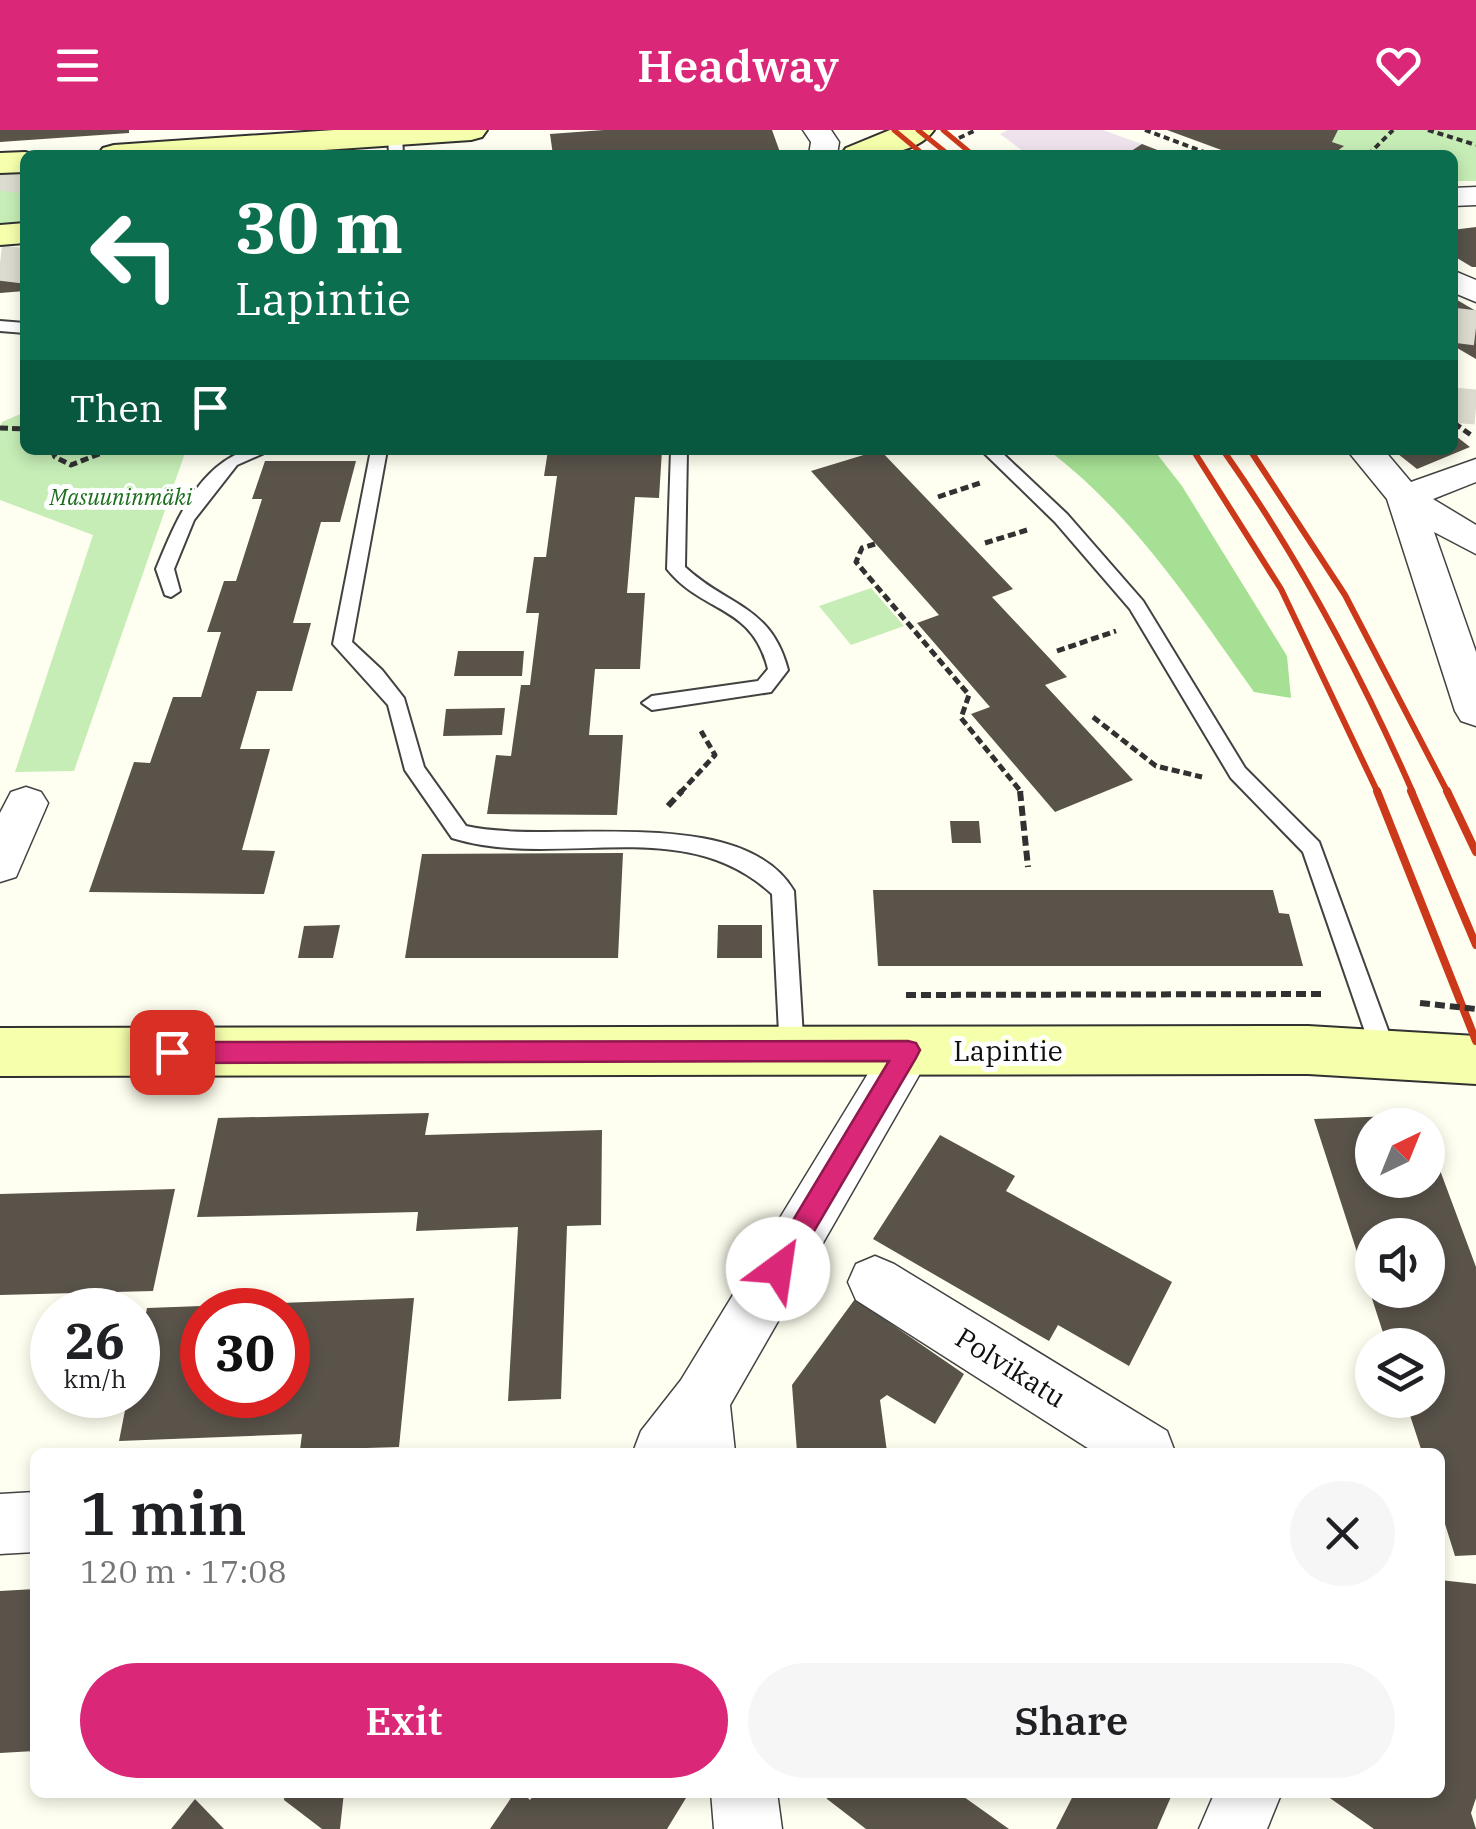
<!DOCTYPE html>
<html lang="en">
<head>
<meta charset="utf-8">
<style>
	:root { --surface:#fff; --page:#f6f6f6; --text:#202124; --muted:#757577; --accent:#db2777 }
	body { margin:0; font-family:"IBM Plex Serif",serif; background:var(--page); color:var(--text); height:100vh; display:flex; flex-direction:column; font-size:38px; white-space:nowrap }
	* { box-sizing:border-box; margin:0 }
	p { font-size:32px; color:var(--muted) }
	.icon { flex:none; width:55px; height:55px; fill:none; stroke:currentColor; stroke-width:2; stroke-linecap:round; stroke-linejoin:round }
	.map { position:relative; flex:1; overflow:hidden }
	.drawer { position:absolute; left:30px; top:1318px; width:1415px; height:350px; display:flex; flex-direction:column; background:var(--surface); border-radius:15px; box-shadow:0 5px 15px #0003 }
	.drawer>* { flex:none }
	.guide { position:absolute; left:20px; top:20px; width:1438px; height:305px; border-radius:15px; box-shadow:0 5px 15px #0003; background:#0b6e4f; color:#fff; overflow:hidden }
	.needle { width:65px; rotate:43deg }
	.controls { position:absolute; left:1355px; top:978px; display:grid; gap:20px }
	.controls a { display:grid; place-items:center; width:90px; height:90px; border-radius:50%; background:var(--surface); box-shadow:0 5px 15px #0003; font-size:50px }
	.speed { position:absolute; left:30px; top:1158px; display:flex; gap:20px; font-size:50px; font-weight:700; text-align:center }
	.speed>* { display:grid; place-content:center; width:130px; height:130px; border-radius:50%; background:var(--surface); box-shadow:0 5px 15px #0003; line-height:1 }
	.speed small { font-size:25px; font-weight:400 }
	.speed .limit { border:15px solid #d22; background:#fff; color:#111 }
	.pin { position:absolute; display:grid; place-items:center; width:85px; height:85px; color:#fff; margin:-42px; border-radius:20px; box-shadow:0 5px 15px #0006 }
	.me { position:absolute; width:110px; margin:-55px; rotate:31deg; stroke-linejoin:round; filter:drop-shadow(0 0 8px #0008) }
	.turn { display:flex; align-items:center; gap:35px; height:210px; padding:0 50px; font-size:45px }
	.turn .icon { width:130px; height:130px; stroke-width:2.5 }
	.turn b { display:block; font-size:70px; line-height:85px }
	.then { display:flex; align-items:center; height:95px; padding:0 50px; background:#0003; gap:20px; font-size:38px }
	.round { display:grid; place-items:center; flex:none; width:105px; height:105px; border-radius:52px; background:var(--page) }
	.summary { display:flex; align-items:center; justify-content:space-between; height:170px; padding:0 50px }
	h1 { font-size:60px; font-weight:600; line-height:75px }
	.primary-button { display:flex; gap:20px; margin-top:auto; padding:20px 50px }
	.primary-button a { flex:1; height:115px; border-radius:60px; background:var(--accent); color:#fff; font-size:40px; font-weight:600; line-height:115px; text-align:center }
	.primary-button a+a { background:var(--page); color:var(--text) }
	header { display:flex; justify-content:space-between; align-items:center; height:130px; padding:0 50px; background:var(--accent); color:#fff; font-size:45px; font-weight:600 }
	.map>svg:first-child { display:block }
	.industrial { fill:#eee3ed }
	.green { fill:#c6edb6 }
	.forest { fill:#a5e094 }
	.building { fill:#59534a; fill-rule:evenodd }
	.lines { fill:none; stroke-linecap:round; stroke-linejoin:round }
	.highway-tunnel { stroke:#dbdbcf; stroke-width:35; stroke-dasharray:35 18; stroke-linecap:butt }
	.lane-casing { stroke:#424242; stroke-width:4 }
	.street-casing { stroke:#424242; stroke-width:3 }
	.secondary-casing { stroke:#313131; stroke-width:4 }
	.path-far2 { stroke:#313131; stroke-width:4; stroke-dasharray:6 4; stroke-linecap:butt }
	.path-far1 { stroke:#313131; stroke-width:5; stroke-dasharray:8 4; stroke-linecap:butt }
	.path { stroke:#313131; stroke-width:6; stroke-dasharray:10 5; stroke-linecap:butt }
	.lane { fill:#fff; fill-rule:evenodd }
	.street { fill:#fff; fill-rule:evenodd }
	.secondary { fill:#f6ffac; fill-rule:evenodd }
	.rail-far2 { stroke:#cc391a; stroke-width:5 }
	.rail-far1 { stroke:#cc391a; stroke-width:6 }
	.rail { stroke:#cc391a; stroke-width:8 }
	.path-bridge { stroke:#313131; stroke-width:6; stroke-dasharray:10 5; stroke-linecap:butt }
	.route { fill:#db2777; stroke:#8e194d; stroke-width:2.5 }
	.labels { text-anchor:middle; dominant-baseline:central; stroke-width:10; stroke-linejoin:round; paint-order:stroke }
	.far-park-label { font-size:22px; font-style:italic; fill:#196d1a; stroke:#fff }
	.street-label { font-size:28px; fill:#0f0f0f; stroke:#fff }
</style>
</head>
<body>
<header><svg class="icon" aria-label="menu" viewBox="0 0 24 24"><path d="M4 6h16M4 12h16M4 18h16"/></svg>Headway<svg class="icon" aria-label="heart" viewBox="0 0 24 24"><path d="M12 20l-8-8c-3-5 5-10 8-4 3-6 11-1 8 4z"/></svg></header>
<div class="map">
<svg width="1476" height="1699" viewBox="0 0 1476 1699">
	<rect width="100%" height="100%" fill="#fffff1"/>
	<polygon class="industrial" points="1008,0 1103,0 1172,25 1028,25 1000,4"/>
	<g class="green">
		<polygon points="1338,0 1476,0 1476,51 1453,51 1452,25 1332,25 1343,16 1332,12"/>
		<polygon points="25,38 25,93 0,95 0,39"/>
		<polygon points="25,282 25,320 186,320 74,641 15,642 93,405 0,370 0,297 2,292"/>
		<polygon points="871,458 904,496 851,515 819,476"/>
	</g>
	<path class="forest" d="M1048 320H1154L1182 356 1287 526 1291 568 1254 562C1193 476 1133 384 1048 320Z"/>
	<g class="building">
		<polygon points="0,0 129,0 129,3 0,12"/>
		<polygon points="604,0 772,0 781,25 553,25 550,4"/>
		<polygon points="1167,0 1338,0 1332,12 1344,16 1332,25 1235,25"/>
		<polygon points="1142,14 1170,25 1125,25"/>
		<polygon points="1476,97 1476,137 1472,137 1452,125 1452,100"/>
		<polygon points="25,131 25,161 0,163 0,133"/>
		<polygon points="1452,167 1476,181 1476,229 1452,215"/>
		<polygon points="1452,303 1470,317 1417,339 1393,320 1452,320"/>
		<polygon points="548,320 662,320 659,368 635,367 627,463 645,463 640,539 595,539 589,605 623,605 617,685 487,684 496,625 511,626 521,555 530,555 539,483 526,483 534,427 546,427 557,346 544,346"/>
		<polygon points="880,320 1013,459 992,467 1067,547 1045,555 1133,650 1055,682 971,584 990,577 917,493 939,485 811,341"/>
		<polygon points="265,331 356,331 340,392 321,392 293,493 311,493 292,561 257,561 240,619 270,619 242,720 275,721 264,764 89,762 134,632 150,633 173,567 201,567 221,502 207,502 224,451 236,451 262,369 252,369"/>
		<polygon points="458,521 524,521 522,546 454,546"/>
		<polygon points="505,578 502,605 443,606 446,579"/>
		<polygon points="950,691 979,691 981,713 952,713"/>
		<polygon points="623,723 618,828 405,828 422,724"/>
		<polygon points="873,760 1273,760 1279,783 1289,784 1303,836 878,836"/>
		<polygon points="340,795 333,828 298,828 304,796"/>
		<polygon points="718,795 762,795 762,828 717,828"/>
		<polygon points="429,983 425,1005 602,1000 601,1095 567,1096 561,1269 508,1271 518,1097 416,1101 418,1082 197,1087 218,988"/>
		<path d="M1419 985 1423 995H1372V1050H1428V1008L1476 1137V1425L1455 1426 1440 1378V1322H1422L1405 1270H1428V1215H1387L1314 989ZM1372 1105H1428V1160H1372Z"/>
		<polygon points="940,1005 1015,1046 1006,1061 1172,1152 1129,1236 1058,1195 1049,1211 873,1109"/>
		<polygon points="175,1059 153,1161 0,1165 0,1064"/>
		<path d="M414 1168 399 1317 300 1320 302 1304 119 1311 128 1265H138V1222L147 1178ZM202 1180H288V1265H202Z"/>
		<polygon points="855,1169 964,1244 935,1294 887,1265 880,1270 887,1322 797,1322 792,1255"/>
		<polygon points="1440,1450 1476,1454 1476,1668 1471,1683 1476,1699 1374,1699 1327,1666 1329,1662 1440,1662"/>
		<polygon points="35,1459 35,1621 0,1623 0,1461"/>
		<polygon points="285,1662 344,1662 340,1699 322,1699 284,1670"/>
		<polygon points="515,1662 522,1662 530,1670 536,1662 686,1662 686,1668 667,1699 490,1699"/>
		<polygon points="826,1662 957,1662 1009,1699 866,1699 827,1669"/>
		<polygon points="1075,1662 1173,1662 1157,1699 1056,1699"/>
		<polygon points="195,1669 224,1699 171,1699"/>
	</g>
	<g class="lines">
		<g class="highway-tunnel">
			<polyline points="0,43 25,46"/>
			<polyline points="0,133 25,136"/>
			<polyline points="1452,195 1476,198"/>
			<polyline points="1452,275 1476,277"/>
		</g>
		<g class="lane-casing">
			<g id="lane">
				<polygon points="395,1 402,5 403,25 389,25 388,5"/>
				<polygon points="0,191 25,193 25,203 0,201"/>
				<path d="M247 320H271L237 335 194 390 174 439 180 461 171 467 165 465 156 439C175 393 197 337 247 320Z"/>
				<path d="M371 320H387L352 512 382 540 404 568 424 637 466 696C553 716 741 671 794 761L804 923 800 930 792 933 784 930 780 923 772 764C682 681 559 741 452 708L405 640 388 575 333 514Z"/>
				<path d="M671 320H687L685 437C728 477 771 475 788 540L771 562 652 580 642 573 652 566 758 551 768 539C752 474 703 484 667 439Z"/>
				<polygon points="981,320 999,320 1067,384 1143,471 1245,638 1319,712 1396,922 1392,929 1384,932 1376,929 1372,922 1303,722 1231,648 1130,479 1055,392"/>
			</g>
		</g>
		<g class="street-casing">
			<g id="street">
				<polygon points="803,0 831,0 839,12 837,25 809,25 811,12"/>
				<polygon points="1476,57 1476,75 1452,76 1452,58"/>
				<polygon points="1452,140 1476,150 1476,172 1452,162"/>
				<polygon points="1347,320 1384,320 1411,352 1476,329 1476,352 1433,369 1476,395 1476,424 1434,402 1476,522 1476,596 1461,591 1455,581 1387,369"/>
				<polygon points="26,657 41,662 48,673 16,747 0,752 0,683 11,662"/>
				<polygon points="908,900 925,906 933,921 730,1275 735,1322 633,1322 641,1301 681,1250 891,906"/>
				<polygon points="875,1126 894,1134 1167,1301 1175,1322 1094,1322 856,1170 848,1152 856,1134"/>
				<polygon points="35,1362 35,1422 0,1424 0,1364"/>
				<polygon points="711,1662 777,1662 782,1699 714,1699"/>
				<polygon points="1215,1662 1282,1662 1267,1699 1199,1699"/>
			</g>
		</g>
		<g class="secondary-casing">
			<g id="secondary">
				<polygon points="334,0 487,0 482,7 471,10 252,25 98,25 103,18 114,15"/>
				<path d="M890 0H934C915 27 869 25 841 25L846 18Z"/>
				<polygon points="25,22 36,25 25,25 25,42 0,43 0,23"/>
				<polygon points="25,93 25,113 0,115 0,95"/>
				<polygon points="1308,896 1476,906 1476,954 1308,944 0,946 0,898"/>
			</g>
		</g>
		<g class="path-far2">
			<polyline points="1145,0 1212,25"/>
			<polyline points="1428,0 1476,15"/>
			<polyline points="959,8 976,0"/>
			<polyline points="1368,25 1393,0"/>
			<polyline points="1452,291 1458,295"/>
		</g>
		<g class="path-far1">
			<polyline points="1454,293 1471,305"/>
			<polyline points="0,298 25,299"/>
			<polyline points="52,320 55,327 71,335 109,320"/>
			<polyline points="938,367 980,353"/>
			<polyline points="985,413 1027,400"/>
			<polyline points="875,414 862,418 856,432 969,565 961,588 1022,663"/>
			<polyline points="1057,521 1116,501"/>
			<polyline points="1093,587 1156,636 1202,647"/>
			<polyline points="680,663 715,625 701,601"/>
		</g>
		<g class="path">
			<polyline points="1020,661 1028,737"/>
			<polyline points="668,676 682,661"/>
			<polyline points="906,865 1323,864"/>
		</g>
		<use href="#lane" class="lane"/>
		<use href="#street" class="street"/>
		<use href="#secondary" class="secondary"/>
		<g class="rail-far2">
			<polyline points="894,0 924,25"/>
			<polyline points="918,0 949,25"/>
			<polyline points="943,0 973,25"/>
		</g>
		<g class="rail-far1">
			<polyline points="1193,320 1281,459 1378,663"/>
			<path d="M1223 320C1299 428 1360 542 1413 663"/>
			<polyline points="1250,320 1345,465 1448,663"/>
		</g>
		<g class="rail">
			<polyline points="1377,661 1476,911"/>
			<polyline points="1411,661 1476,815"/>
			<polyline points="1447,661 1476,722"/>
		</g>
		<polyline class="path-bridge" points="1420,873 1476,879"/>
	</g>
	<polygon class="route" points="908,911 916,913 920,920 916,928 787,1147 778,1151 769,1147 765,1139 769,1130 889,931 172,933 163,930 160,922 163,915 172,912"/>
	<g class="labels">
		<g class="far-park-label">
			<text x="121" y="366">Masuuninmäki</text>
		</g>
		<g class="street-label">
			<text x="1008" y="920">Lapintie</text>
			<text transform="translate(1011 1237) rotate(32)">Polvikatu</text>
		</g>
	</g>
</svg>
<div class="controls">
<a><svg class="needle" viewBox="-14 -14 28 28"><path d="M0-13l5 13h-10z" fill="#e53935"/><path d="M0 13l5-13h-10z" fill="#757577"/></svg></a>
<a><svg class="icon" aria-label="sound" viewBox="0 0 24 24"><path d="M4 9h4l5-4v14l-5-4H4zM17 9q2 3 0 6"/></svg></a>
<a><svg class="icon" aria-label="layers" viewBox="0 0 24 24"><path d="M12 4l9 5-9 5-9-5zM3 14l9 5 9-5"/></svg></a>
</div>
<div class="speed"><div>26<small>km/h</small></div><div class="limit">30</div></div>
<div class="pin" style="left:172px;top:922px;background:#d93025"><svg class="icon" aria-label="arrive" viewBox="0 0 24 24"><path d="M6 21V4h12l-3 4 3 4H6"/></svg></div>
<svg class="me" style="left:778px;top:1139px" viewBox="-20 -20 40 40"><circle r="19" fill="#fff"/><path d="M0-13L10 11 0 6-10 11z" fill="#db2777"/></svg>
<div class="guide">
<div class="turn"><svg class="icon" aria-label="left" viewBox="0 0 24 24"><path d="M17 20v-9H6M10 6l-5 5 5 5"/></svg><div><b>30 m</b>Lapintie</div></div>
<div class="then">Then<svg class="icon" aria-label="arrive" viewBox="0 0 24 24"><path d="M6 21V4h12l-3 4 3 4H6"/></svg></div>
</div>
<section class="drawer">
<div class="summary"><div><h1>1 min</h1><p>120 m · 17:08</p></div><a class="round"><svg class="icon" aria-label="close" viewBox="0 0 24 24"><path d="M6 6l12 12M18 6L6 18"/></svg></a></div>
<div class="primary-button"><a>Exit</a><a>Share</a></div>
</section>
</div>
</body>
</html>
